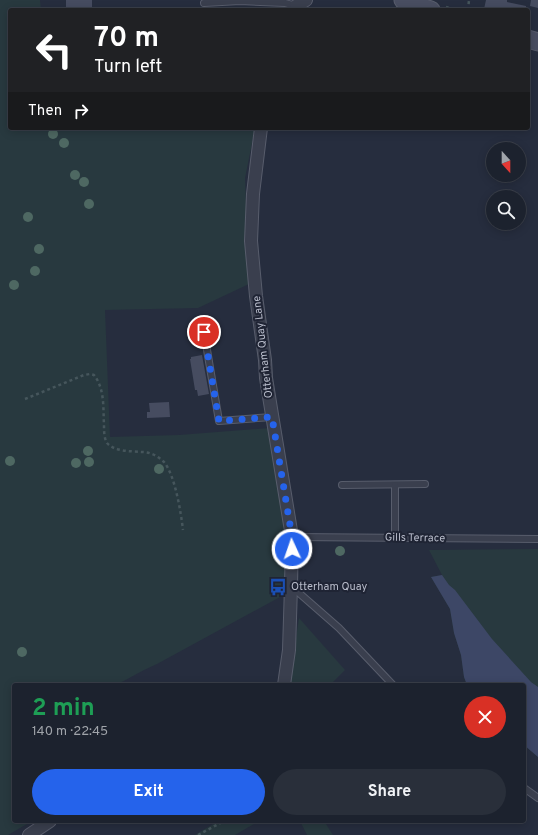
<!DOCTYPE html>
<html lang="en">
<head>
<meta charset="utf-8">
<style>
	:root { --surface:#1c222e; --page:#292f3a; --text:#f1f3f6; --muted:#a0a4aa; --line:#3a3f4a; --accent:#2563eb }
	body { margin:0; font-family:Overpass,sans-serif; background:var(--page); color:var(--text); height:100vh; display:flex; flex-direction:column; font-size:15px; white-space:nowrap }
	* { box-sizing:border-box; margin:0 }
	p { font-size:13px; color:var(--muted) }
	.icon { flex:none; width:22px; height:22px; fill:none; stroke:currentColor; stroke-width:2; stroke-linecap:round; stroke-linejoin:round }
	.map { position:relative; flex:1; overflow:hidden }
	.sheet { position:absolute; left:12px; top:683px; width:514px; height:140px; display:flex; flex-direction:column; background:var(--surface); border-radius:4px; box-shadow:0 2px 10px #0003,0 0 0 1px var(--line) }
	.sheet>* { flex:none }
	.guide { position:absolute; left:8px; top:8px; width:522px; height:122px; border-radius:4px; box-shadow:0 2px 10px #0003,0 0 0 1px var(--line); background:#202124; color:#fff; overflow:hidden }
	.needle { width:26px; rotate:159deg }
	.buttons { position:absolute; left:486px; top:142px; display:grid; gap:8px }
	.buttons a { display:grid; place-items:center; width:40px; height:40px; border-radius:50%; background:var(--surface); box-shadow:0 2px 10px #0003,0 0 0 1px var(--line); font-size:20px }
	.pin { position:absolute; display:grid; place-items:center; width:34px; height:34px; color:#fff; margin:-17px; border:2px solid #fff; border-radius:50%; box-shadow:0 1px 4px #0007 }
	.me { position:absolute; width:44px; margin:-22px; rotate:357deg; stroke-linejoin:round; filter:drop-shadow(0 0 3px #0008) }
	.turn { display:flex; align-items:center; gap:14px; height:84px; padding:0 20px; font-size:18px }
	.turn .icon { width:52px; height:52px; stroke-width:2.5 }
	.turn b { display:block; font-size:28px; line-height:34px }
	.then { display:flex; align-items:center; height:38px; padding:0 20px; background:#0003; gap:8px; font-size:15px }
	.round { display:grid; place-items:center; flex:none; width:42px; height:42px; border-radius:21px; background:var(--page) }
	.overview { display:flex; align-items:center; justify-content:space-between; height:68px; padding:0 20px }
	h1 { font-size:24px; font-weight:700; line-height:30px; color:#1e9e55 }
	.cta { display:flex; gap:8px; margin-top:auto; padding:8px 20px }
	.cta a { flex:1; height:46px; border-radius:24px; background:var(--accent); color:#fff; font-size:16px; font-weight:700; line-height:46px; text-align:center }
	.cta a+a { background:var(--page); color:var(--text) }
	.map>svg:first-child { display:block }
	.green { fill:#28393f }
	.water { fill:#3d4766 }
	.building { fill:#464c60 }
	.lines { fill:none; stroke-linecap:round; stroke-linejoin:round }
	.lane-casing { stroke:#585d6c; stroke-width:8 }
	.street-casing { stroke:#585d6c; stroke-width:14 }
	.secondary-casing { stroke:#585d6c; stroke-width:19 }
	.path { stroke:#46565c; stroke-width:2.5; stroke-dasharray:3 3; stroke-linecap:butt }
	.lane { stroke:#3a3f4e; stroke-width:6 }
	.street { stroke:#3a3f4e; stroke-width:12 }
	.secondary { stroke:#494e61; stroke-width:17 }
	.tree { fill:#4e6862 }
	.route { stroke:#2563eb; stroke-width:7; stroke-dasharray:0 12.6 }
	.labels { text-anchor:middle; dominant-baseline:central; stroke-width:4; stroke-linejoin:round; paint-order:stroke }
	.street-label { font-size:11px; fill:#b7bbc9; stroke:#1f2434 }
	.poi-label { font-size:11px; fill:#b7bbc9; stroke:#1f2434; text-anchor:start }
</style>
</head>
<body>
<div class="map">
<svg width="538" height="835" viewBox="0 0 538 835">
	<rect width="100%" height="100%" fill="#262d3e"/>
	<g class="green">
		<polygon points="0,0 40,0 41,10 10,10 10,128 255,128 245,178 249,284 198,308 105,310 110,437 179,435 270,428 281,495 286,537 286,564 285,582 284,590 280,597 157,664 144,670 120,683 118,685 14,685 14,821 32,821 8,835 0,835"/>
		<polygon points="538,549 538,757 524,745 524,685 467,685 464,677 461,655 454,633 450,609 431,577 442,575 429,550"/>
		<polygon points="299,618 345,670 330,685 289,685"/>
		<polygon points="218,821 259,821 235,835 195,835"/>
		<polygon points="300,821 324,821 333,835 307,835"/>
	</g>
	<polygon class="water" points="442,575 449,585 455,590 492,639 531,682 538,687 538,757 524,745 524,685 467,685 464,677 461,655 454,633 450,609 431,577"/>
	<g class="building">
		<rect x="66" y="0" width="26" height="10"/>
		<polygon points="486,0 507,0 507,2 526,6 526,10 484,9"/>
		<polygon points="531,0 538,0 538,8 530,6"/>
		<polygon points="202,355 209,394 198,396 197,390 195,390 190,359 191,359 191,357"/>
		<polygon points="169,402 170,417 147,418 147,412 150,412 149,403"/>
	</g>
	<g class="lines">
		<g class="lane-casing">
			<g id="lane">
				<polyline points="204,3 240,1 285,3 296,6"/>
				<polyline points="204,332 219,421 272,417"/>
				<polyline points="342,485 425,484"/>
				<polyline points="395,485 395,538"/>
				<polyline points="292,537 538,539"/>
				<polyline points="291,586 339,628 393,685"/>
				<polyline points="524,788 538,798"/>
			</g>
		</g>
		<g class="street-casing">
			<g id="street">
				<polyline points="296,6 306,0"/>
				<polyline points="261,128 260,136 253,194 251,241 256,296 265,360 266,378 292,537 291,586 289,650 284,685"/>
				<polyline points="29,835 50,821"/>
			</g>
		</g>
		<g class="secondary-casing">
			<g id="secondary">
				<polyline points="403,0 412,4 431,10"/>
				<polyline points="528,39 538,42"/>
			</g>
		</g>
		<g class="path">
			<polyline points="446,7 455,10"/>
			<polyline points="468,10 469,0"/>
			<path d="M25 399 84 375 90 374 94 375C105 389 103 408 104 425 104 431 104 438 107 443 115 452 131 451 142 452 150 452 158 456 164 462 175 475 181 513 183 530"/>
			<polyline points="198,835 224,821"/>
		</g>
		<use href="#lane" class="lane"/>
		<use href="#street" class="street"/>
		<use href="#secondary" class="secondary"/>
	</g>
	<g class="tree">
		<circle cx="53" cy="134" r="5"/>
		<circle cx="64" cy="143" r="5"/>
		<circle cx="75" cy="175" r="5"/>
		<circle cx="84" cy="182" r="5"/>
		<circle cx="89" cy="204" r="5"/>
		<circle cx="28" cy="217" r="5"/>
		<circle cx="39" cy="249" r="5"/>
		<circle cx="35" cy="271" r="5"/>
		<circle cx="14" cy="285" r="5"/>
		<circle cx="88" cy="451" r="5"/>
		<circle cx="10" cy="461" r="5"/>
		<circle cx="89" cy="462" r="5"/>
		<circle cx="76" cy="463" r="5"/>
		<circle cx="159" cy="469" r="5"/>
		<circle cx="340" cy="551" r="5"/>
		<circle cx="22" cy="652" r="5"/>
	</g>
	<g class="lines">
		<polyline class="route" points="204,332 219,421 272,417 292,537 292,549"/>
	</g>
	<defs>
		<g id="bus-bare" transform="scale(1.38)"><path d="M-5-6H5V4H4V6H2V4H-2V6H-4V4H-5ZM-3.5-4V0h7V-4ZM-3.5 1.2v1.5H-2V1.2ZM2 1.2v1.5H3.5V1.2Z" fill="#1a4fb4" stroke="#1f2434" stroke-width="2.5" paint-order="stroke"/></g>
	</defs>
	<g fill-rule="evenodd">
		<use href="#bus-bare" x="278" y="587"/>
	</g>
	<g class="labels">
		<g class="street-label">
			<text transform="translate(263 347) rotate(-97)">Otterham Quay Lane</text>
			<text transform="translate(415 538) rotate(1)">Gills Terrace</text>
		</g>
		<g class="poi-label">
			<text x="291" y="587">Otterham Quay</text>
		</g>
	</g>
</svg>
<div class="buttons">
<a><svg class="needle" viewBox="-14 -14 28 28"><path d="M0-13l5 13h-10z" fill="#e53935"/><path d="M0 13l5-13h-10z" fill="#a0a4aa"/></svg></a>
<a><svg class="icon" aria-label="search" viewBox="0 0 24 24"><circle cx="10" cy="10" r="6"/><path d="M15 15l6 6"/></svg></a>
</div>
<div class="pin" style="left:204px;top:332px;background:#d93025"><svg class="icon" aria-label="arrive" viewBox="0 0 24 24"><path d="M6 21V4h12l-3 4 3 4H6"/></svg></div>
<svg class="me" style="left:292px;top:549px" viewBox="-20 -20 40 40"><circle r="17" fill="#2563eb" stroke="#fff" stroke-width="3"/><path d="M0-11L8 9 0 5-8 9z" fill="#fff"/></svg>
<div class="guide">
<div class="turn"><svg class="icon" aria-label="left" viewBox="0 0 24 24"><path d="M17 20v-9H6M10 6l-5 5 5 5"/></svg><div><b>70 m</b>Turn left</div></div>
<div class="then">Then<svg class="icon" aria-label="right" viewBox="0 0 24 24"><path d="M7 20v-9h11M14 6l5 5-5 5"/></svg></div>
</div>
<section class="sheet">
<div class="overview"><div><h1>2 min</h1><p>140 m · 22:45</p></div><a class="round" style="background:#d93025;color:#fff"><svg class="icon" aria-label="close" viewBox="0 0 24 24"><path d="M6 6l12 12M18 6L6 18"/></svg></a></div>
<div class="cta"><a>Exit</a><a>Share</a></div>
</section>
</div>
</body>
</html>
